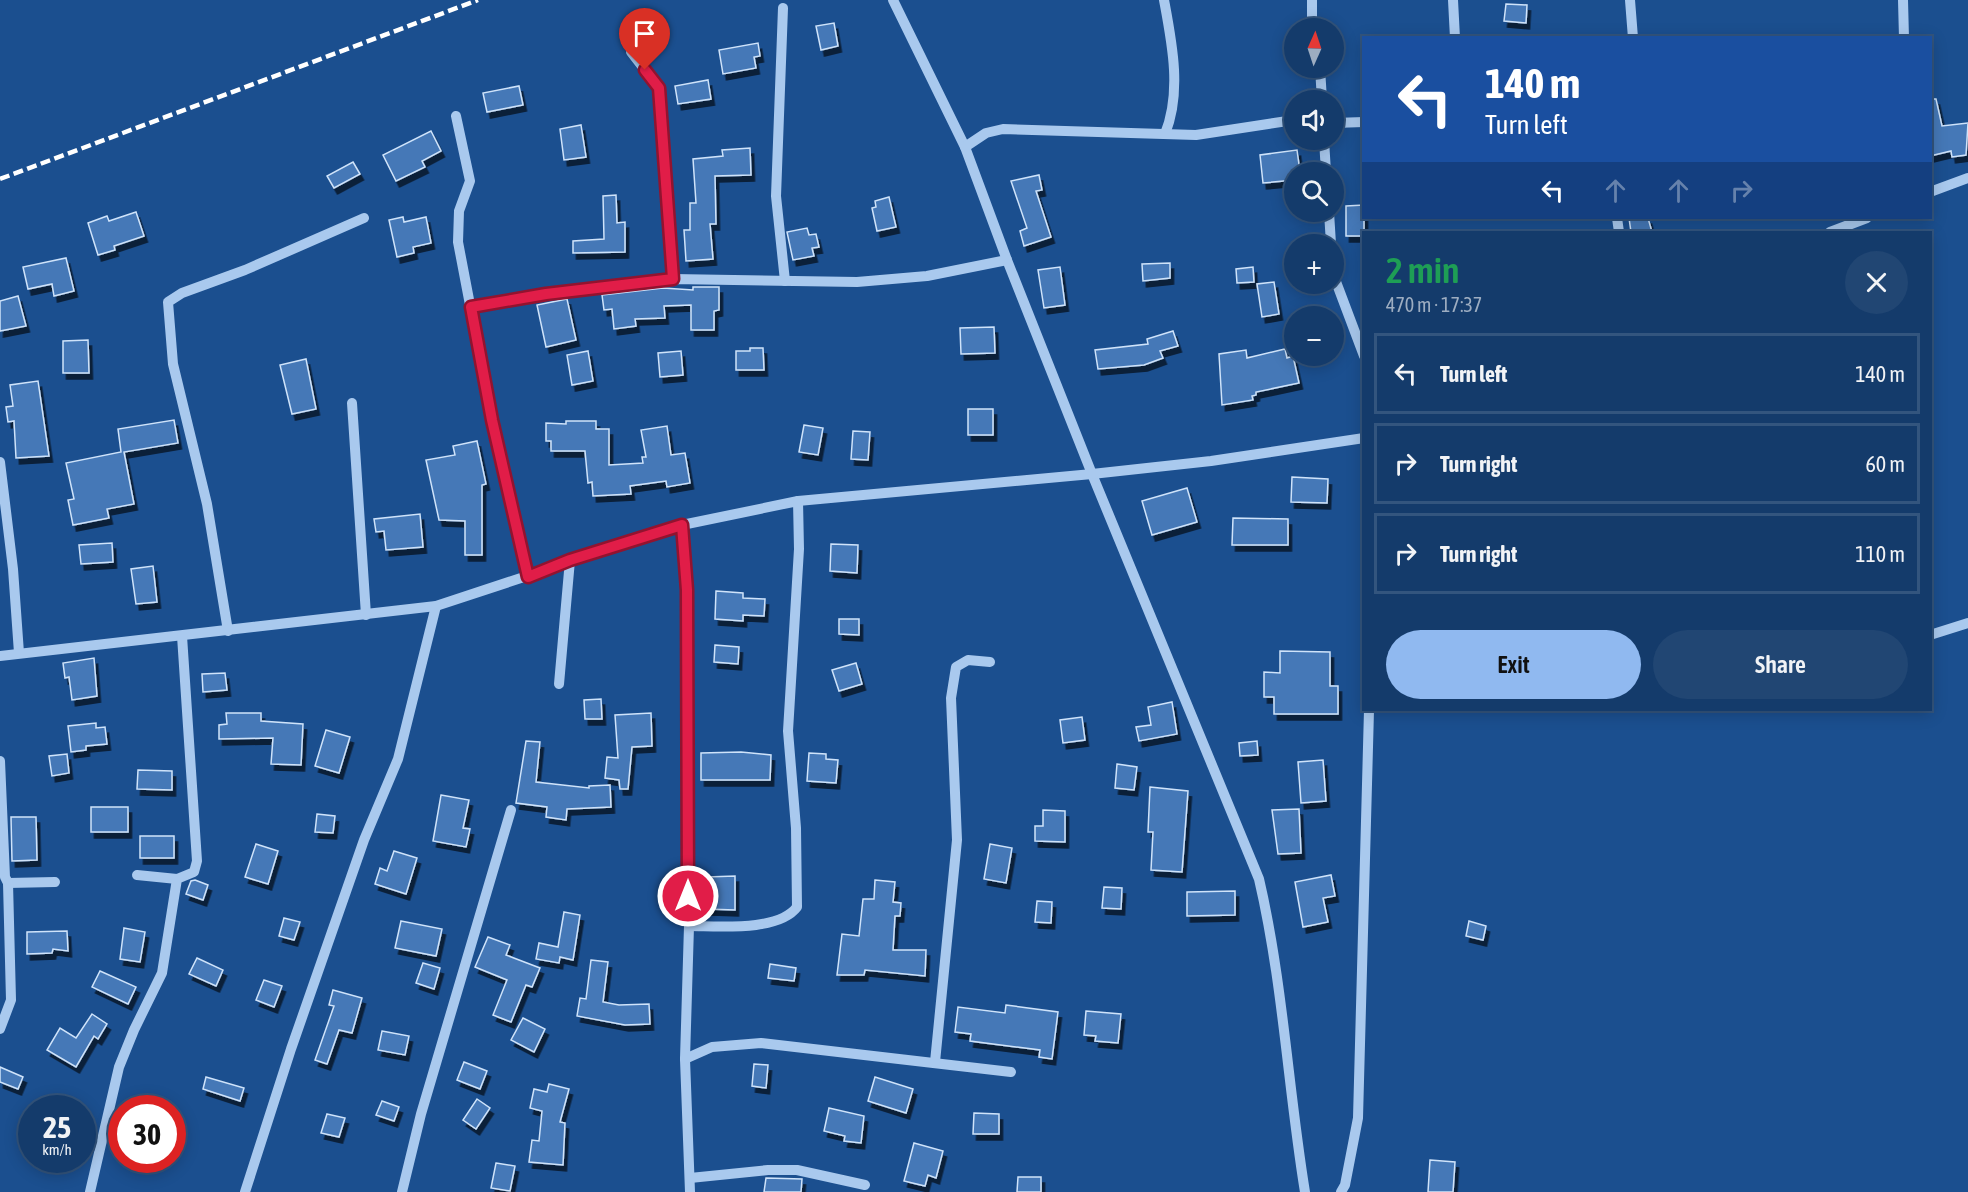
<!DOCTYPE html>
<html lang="en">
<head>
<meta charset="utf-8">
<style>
	:root { --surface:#143b6b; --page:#214673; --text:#f1f3f6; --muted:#9dadc1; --line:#33557e; --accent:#90b9f0 }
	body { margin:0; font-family:"Asap Condensed",sans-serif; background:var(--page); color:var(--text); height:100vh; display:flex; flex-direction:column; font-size:22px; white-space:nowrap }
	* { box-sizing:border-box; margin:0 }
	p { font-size:20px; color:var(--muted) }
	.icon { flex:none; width:33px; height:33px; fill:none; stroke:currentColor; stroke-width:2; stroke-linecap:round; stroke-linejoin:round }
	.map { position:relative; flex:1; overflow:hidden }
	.side { position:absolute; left:1362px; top:231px; width:570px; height:480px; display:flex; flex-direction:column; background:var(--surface); border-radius:0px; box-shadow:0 3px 15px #0003,0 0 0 2px var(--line) }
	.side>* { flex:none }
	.top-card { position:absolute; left:1362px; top:36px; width:570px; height:183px; border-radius:0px; box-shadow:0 3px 15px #0003,0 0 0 2px var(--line); background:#1a4fa0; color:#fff; overflow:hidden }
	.needle { width:39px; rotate:3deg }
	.buttons { position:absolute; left:1284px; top:18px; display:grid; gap:12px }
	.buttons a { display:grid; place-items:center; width:60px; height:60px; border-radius:50%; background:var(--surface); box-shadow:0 3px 15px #0003,0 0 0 2px var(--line); font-size:30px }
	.speed { position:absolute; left:18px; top:1095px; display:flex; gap:12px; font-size:30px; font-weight:700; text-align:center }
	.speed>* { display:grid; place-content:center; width:78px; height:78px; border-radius:50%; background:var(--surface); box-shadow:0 3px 15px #0003,0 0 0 2px var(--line); line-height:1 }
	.speed small { font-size:15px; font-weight:400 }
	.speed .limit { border:9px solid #d22; background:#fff; color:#111 }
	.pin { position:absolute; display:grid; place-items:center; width:51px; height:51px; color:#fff; margin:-62px -26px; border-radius:50% 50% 50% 0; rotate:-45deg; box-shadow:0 0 6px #0007 }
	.pin .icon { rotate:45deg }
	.me { position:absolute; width:66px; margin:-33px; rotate:0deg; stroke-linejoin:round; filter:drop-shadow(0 0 4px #0008) }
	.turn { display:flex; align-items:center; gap:21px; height:126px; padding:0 24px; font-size:27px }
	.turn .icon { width:78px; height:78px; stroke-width:2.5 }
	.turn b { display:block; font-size:42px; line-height:51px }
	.lanes { display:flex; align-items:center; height:57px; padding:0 24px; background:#0003; justify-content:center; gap:30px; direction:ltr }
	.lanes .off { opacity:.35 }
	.round { display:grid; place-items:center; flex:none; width:63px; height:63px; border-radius:32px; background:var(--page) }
	.overview { display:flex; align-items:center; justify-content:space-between; height:102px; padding:0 24px }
	h1 { font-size:36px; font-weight:600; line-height:45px; color:#1e9e55 }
	.action { display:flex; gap:12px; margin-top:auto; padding:12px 24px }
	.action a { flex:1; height:69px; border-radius:36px; background:var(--accent); color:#111; font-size:24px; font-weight:600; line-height:69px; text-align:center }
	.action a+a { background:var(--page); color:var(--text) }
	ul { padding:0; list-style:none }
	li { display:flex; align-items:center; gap:18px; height:81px; margin:0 12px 9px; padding:0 12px; border:3px solid var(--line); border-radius:0px }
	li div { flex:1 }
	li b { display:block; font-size:22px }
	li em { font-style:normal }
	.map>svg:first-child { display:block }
	.building { fill:#4478b7; stroke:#cfe3fa; stroke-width:1.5; filter:url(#shadow) }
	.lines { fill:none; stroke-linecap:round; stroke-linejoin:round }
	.minor { stroke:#a9c9ee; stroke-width:10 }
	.rail { stroke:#fff; stroke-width:4.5; stroke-dasharray:10 4.5; stroke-linecap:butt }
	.route-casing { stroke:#92132f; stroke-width:15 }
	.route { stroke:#e11d48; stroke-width:10 }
</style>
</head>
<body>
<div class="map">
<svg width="1968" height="1192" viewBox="0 0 1968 1192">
	<defs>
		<filter id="shadow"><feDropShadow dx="3.5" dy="6" stdDeviation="0" flood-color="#0009"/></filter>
	</defs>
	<rect width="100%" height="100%" fill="#1b4f8f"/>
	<g class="building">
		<polygon points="1506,4 1527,5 1526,23 1504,21"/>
		<polygon points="834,23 838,46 821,50 816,26"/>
		<polygon points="758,43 760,56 754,57 756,68 723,74 719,50"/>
		<polygon points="708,80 711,99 678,104 675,86"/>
		<polygon points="519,86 523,105 487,112 483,93"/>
		<polygon points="1930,99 1936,99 1942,126 1968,123 1966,155 1952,157 1951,151 1930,156"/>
		<polygon points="581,125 586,157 564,160 560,129"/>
		<polygon points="431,131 441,151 422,161 425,167 396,181 383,155"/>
		<polygon points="750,148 751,175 715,176 716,224 710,224 713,259 686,261 684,230 690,230 690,203 696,203 693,159 723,156 722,150"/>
		<polygon points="1297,150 1300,172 1294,172 1294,180 1263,183 1260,155"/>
		<polygon points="353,162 360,174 334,188 327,176"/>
		<polygon points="1039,175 1042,190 1036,191 1051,237 1024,246 1020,231 1027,228 1011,181"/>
		<polygon points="616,195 617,223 625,222 625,252 573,253 573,241 604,239 603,196"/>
		<polygon points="889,197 896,227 877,231 872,208 876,207 875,201"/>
		<polygon points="1364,205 1364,236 1346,236 1346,206"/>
		<polygon points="136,212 144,236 114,246 115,250 98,255 88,223 107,216 109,221"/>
		<polygon points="403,217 404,222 426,217 431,243 413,247 414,253 397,257 389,220"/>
		<polygon points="1629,218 1648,218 1652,232 1631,232"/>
		<polygon points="807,228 809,235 816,234 819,247 812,248 814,256 793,260 787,232"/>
		<polygon points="66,258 74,291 54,296 52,284 28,289 23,267"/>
		<polygon points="1170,263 1170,278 1143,281 1142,264"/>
		<polygon points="1060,267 1065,305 1044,308 1038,270"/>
		<polygon points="1253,267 1254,282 1237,283 1236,269"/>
		<polygon points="1274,282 1279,314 1262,317 1257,284"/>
		<polygon points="693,287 719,287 719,310 714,311 714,330 691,330 691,305 664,306 665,318 635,319 636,326 614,329 612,309 604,310 602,295 663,288 693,290"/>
		<polygon points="18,296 26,326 0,331 0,301"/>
		<polygon points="567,299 576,340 546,347 537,305"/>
		<polygon points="994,327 995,353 961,354 960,328"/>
		<polygon points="1173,331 1178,346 1160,351 1163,358 1144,365 1098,369 1095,350 1148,344 1147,339"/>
		<polygon points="88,340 89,373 63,373 63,341"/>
		<polygon points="750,348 763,348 764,370 736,370 736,351 750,351"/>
		<polygon points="1285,349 1287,358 1293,356 1299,383 1256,392 1256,395 1252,396 1253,400 1222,405 1219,354 1246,350 1247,358"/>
		<polygon points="588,351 593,381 572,385 567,355"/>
		<polygon points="681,351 683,375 660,377 658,353"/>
		<polygon points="306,359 316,409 292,414 280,365"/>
		<polygon points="38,381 49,456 16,458 14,421 8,422 6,407 13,406 10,385"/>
		<rect x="968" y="409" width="25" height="26"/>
		<polygon points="174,420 178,443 124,452 134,504 107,509 109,518 73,525 68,500 74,499 66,463 121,452 118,429"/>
		<polygon points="566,421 596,421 596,429 609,429 609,465 643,463 642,457 646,457 641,430 667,426 671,455 685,453 690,483 667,487 666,481 630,486 631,494 593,496 592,482 588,483 585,451 551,451 551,441 546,441 546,423 566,424"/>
		<polygon points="804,425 823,428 818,455 799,452"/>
		<polygon points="853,431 870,432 868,460 851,459"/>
		<polygon points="477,441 486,484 482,485 482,555 465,555 465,521 439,520 426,460 455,455 453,446"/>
		<polygon points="1292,477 1328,479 1327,503 1291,502"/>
		<polygon points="1187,488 1197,522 1152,535 1142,501"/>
		<polygon points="420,514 423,547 386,550 384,531 376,532 374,519"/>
		<polygon points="1233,518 1288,519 1288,545 1232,545"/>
		<polygon points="112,543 113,562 81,564 79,545"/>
		<polygon points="831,544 858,545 857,573 830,571"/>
		<polygon points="153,566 157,602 136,604 131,569"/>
		<polygon points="716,591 743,593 743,598 765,599 764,616 743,615 743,621 715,619"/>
		<polygon points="839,619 859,619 859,635 839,634"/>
		<polygon points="715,645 739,647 738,664 714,662"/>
		<polygon points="1280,651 1330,652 1330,686 1338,686 1338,714 1274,714 1274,697 1264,697 1264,672 1280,673"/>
		<polygon points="94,658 97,696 72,700 69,677 65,678 63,663"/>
		<polygon points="856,663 862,684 839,691 832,670"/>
		<polygon points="225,673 227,690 203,692 202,674"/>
		<polygon points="601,699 602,719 585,719 584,700"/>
		<polygon points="1172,702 1177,734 1139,741 1136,727 1151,725 1148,707"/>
		<polygon points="226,713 261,713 261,721 303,724 301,765 271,764 273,738 219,739 219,725 227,724"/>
		<polygon points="651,713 652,746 632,747 628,789 620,789 619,780 605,778 607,757 618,758 615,715"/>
		<polygon points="1082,717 1085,740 1063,743 1060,720"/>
		<polygon points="96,723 96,728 105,727 107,744 86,746 86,750 71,752 68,726"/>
		<polygon points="326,730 350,737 339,773 315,766"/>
		<polygon points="526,741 540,742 536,782 589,788 589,786 610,785 611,807 567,809 566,820 546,817 547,807 516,803"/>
		<polygon points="1257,741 1258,755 1240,756 1239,743"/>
		<polygon points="741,752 771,755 770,780 701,780 701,753"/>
		<polygon points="809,753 826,754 826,759 838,760 836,783 807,781"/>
		<polygon points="67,754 69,773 52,776 49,756"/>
		<polygon points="1323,760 1326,801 1301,803 1298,762"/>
		<polygon points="1117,764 1137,767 1134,790 1115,788"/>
		<polygon points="138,770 172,771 172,790 137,789"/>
		<polygon points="1150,787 1188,791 1182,872 1151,870 1153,832 1148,832"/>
		<polygon points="441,795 469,800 463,828 470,829 466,847 433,841"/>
		<rect x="91" y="807" width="37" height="25"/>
		<polygon points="1299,809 1301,853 1278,854 1272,810"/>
		<polygon points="1043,810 1065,811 1065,842 1035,841 1035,826 1043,826"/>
		<polygon points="317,814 335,816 333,833 315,832"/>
		<polygon points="11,817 36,817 37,860 12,861"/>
		<rect x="140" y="836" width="34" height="22"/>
		<polygon points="256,844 278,851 268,884 245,877"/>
		<polygon points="990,844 1012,848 1006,883 984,879"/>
		<polygon points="394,851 417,858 406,894 375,884 380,868 387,871"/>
		<polygon points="1331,875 1335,896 1323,898 1328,922 1303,927 1295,882"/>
		<polygon points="735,876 735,910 707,909 707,877"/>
		<polygon points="195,880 208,885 203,900 186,894 191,881"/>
		<polygon points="875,880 895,882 893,902 901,903 900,916 895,916 893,950 926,950 925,976 865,970 864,975 837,975 842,934 859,936 863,899 874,899"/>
		<polygon points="1104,887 1122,888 1121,909 1102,908"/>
		<polygon points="1235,891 1235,915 1187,916 1187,892"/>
		<polygon points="1037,901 1052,902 1051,923 1035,922"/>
		<polygon points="564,912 580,915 573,960 560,957 559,963 536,959 539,943 558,947"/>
		<polygon points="284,918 300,922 294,940 279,936"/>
		<polygon points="401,921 442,929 436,956 395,948"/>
		<polygon points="1469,921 1486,926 1483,940 1466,936"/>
		<polygon points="124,928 145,932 140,962 120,959"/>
		<polygon points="67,931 68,951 53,949 52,953 27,954 27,932"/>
		<polygon points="488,937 510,945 506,955 540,968 532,987 526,985 511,1022 493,1015 507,980 475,967"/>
		<polygon points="197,958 223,970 216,986 189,974"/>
		<polygon points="591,960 608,962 603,1002 619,1005 649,1004 650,1024 625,1025 577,1016 580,998 586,999"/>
		<polygon points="423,963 440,968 434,989 416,983"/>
		<polygon points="770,964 796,968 794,981 768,978"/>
		<polygon points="100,971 136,987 128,1004 92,987"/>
		<polygon points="264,980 282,986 274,1007 256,1000"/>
		<polygon points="333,990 362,998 352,1033 339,1030 327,1064 315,1060 334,1006 329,1005"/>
		<polygon points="1006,1005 1058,1012 1052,1059 1039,1057 1040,1050 970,1041 971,1034 955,1032 958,1007 1005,1013"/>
		<polygon points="1086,1011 1121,1014 1118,1043 1095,1041 1096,1036 1084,1035"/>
		<polygon points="92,1014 107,1024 98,1039 94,1036 76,1067 47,1050 60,1028 76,1038"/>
		<polygon points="523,1018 545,1029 534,1052 511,1040"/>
		<polygon points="382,1031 409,1036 405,1055 378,1050"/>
		<polygon points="464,1062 487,1071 480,1089 457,1080"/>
		<polygon points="754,1064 768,1065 766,1088 752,1086"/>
		<polygon points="0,1067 23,1077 18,1089 0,1082"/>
		<polygon points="206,1077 244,1088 240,1101 203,1089"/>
		<polygon points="875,1077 913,1089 906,1113 868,1101"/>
		<polygon points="549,1084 569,1089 560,1122 565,1123 563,1165 529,1162 532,1140 539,1141 542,1111 530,1108 534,1089 547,1092"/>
		<polygon points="477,1099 490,1108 476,1129 463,1120"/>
		<polygon points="382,1101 399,1107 394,1121 376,1115"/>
		<polygon points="829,1108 864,1116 861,1143 844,1141 845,1136 824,1131"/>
		<polygon points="974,1113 999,1114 999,1134 973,1134"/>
		<polygon points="327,1114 345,1118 339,1137 321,1133"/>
		<polygon points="914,1143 943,1151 936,1178 928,1175 925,1186 904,1181"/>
		<polygon points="1430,1160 1455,1162 1453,1192 1428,1192"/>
		<polygon points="496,1163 515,1166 510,1191 491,1188"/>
		<polygon points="1018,1177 1041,1177 1041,1192 1017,1192"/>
		<polygon points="766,1178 802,1179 801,1192 764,1192"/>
	</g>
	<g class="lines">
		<g class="minor">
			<path d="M893 0 965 147 1007 260 1092 474 1259 879C1283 982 1288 1088 1305 1192"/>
			<path d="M1164 0C1172 43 1182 92 1165 134"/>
			<polyline points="1312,0 1312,28"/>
			<polyline points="1453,0 1455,38"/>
			<polyline points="1630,0 1633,38"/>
			<polyline points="1903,0 1904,38"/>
			<polyline points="783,8 776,196 785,281"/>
			<polyline points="631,52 659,88 673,279"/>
			<polyline points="1320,68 1322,100"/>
			<polyline points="456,116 470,181 459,211 458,242 492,420 528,577"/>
			<polyline points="1334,123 1364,122"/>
			<polyline points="1324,140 1326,172"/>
			<polyline points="965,147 986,133 1003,129 1196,135 1294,120"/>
			<polyline points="1930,192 1968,178"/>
			<polyline points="1329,212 1331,244"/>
			<polyline points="1617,218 1619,232"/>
			<polyline points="1830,232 1867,218"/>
			<polyline points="1334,266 1335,279 1364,356"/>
			<polyline points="471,307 546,294 673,279 857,282 927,276 1007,260"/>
			<polyline points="352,403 366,615"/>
			<polyline points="0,462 13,569 19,653"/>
			<polyline points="682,525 687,590 689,926 685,1059 690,1192"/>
			<polyline points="228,631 207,504 173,364 168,302 182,293 245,270 364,218"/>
			<polyline points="1930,635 1968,623"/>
			<polyline points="0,656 436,606 682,525 798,501 1092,474 1211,461 1364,438"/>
			<polyline points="559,684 570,560"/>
			<polyline points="0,761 5,877 8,883 55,882"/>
			<polyline points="137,875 177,879"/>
			<path d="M689 926C718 926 778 932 797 907L796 828 788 731 799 549 798 501"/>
			<polyline points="0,1029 11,1000 8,883"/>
			<polyline points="685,1059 712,1047 761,1043 1011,1072"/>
			<polyline points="935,1062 957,840 951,698 956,667 968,660 990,662"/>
			<polyline points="690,1178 768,1170 797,1170 865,1185"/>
			<polyline points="90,1192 119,1067 134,1030 162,973 177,879 194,872 197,861 182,636"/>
			<polyline points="245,1192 291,1049 364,840 398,759 436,606"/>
			<polyline points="402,1192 421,1114 511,810"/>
			<polyline points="1341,1192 1345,1185 1358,1118 1369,710"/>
		</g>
		<polyline class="rail" points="0,179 478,0"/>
	</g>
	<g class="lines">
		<g class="route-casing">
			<polyline id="route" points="645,70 659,88 673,279 546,294 471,307 492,420 528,577 570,560 682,525 687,590 688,896"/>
		</g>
		<use href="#route" class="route"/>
	</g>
</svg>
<div class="buttons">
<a><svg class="needle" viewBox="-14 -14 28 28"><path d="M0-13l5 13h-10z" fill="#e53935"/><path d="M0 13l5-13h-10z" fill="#9dadc1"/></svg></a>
<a><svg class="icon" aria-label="sound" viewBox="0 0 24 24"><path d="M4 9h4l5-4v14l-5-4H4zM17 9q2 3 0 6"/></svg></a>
<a><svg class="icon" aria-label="search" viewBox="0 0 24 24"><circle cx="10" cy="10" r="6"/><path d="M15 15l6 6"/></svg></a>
<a>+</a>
<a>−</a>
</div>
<div class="speed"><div>25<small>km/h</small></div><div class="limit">30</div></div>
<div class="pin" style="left:645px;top:70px;background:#d93025"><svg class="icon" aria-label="arrive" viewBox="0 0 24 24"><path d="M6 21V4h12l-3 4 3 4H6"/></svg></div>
<svg class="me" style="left:688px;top:896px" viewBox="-20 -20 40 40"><circle r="17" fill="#e11d48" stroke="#fff" stroke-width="3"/><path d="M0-11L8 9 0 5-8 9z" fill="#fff"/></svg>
<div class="top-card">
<div class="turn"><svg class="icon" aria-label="left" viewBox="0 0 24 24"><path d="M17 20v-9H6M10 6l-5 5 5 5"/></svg><div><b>140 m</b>Turn left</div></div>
<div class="lanes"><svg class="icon" aria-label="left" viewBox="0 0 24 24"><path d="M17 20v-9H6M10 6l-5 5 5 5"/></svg><svg class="icon off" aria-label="ahead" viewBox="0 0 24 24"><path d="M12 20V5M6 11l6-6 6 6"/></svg><svg class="icon off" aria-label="ahead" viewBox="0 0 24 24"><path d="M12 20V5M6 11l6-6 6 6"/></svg><svg class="icon off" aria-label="right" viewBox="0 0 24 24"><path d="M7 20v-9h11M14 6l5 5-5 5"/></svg></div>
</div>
<section class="side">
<div class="overview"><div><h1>2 min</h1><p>470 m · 17:37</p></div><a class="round"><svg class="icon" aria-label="close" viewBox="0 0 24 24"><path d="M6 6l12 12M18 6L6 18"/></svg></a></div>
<ul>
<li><svg class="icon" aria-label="left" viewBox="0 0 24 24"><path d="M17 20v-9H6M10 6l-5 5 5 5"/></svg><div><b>Turn left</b></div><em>140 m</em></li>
<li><svg class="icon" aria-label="right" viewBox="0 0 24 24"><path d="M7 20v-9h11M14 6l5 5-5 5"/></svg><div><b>Turn right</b></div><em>60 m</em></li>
<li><svg class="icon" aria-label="right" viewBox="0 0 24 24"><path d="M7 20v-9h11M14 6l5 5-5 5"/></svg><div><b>Turn right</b></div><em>110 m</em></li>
</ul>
<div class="action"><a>Exit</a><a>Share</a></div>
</section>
</div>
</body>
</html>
